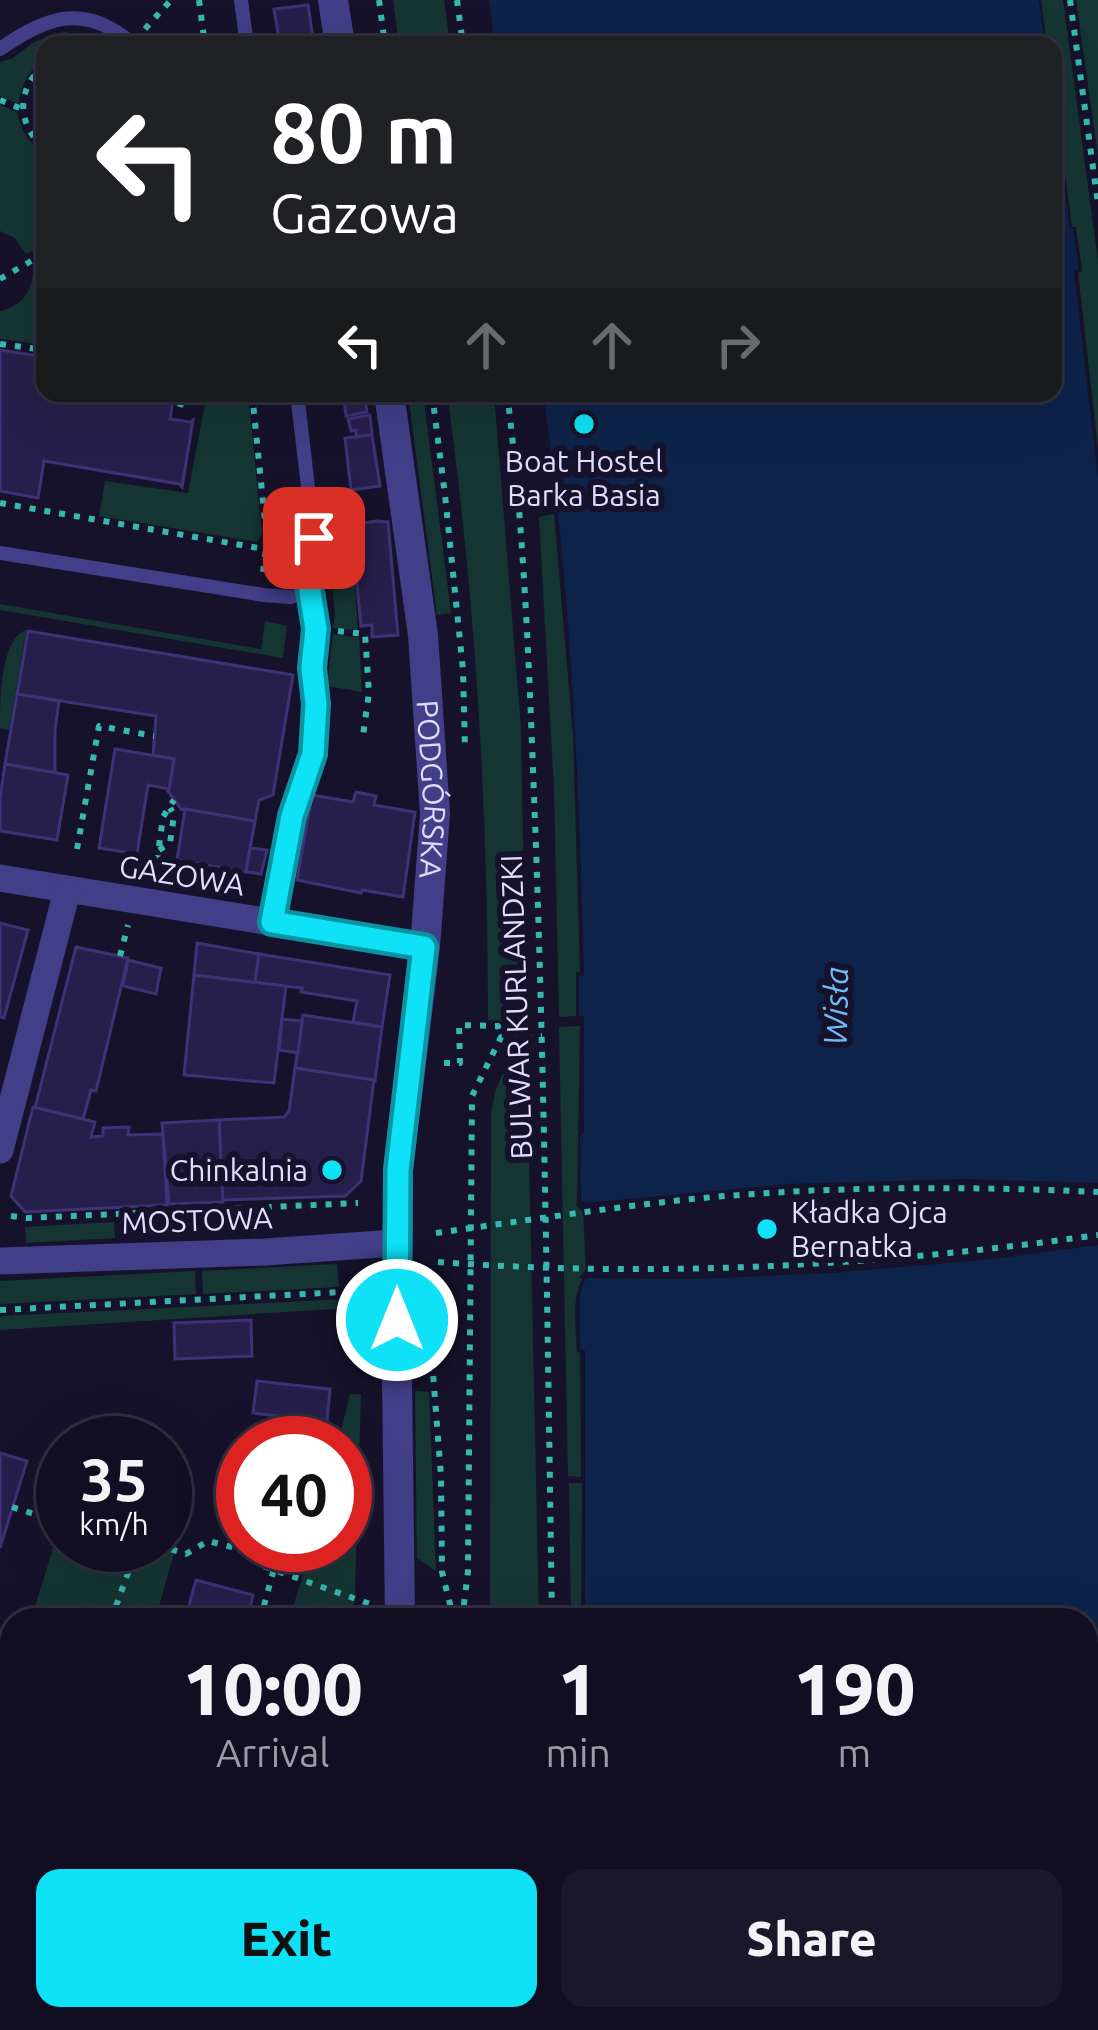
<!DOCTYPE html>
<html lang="en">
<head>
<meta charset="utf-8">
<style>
	:root { --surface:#100e20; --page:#191729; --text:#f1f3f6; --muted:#9c9ca5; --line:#302e3e; --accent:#0fe2f7 }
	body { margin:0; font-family:Ubuntu,sans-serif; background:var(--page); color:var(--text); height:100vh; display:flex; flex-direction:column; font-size:45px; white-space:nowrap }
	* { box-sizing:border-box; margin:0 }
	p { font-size:39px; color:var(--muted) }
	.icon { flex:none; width:66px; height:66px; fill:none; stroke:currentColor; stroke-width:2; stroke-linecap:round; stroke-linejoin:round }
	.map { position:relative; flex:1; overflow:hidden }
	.drawer { position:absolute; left:0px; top:1608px; width:1098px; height:423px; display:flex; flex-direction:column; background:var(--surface); border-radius:36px 36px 0 0; box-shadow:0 12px 48px #0002,0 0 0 3px var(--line) }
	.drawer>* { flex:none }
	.top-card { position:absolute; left:36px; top:36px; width:1026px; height:366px; border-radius:24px; box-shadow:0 12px 48px #0002,0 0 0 3px var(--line); background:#202124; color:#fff; overflow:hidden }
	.speed { position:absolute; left:36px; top:1416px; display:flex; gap:24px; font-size:60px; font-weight:700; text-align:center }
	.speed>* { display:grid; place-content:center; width:156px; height:156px; border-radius:50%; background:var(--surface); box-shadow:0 12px 48px #0002,0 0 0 3px var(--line); line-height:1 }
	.speed small { font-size:30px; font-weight:400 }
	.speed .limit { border:18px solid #d22; background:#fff; color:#111 }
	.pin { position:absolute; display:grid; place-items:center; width:102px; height:102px; color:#fff; margin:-51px; border-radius:24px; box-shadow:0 6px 18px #0006 }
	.me { position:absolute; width:132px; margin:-66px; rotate:0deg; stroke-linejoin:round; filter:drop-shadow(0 0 9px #0008) }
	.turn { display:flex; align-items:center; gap:42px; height:252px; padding:0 36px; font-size:54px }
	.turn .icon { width:156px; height:156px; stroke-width:2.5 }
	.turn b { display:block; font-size:84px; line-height:102px }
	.lanes { display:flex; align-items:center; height:114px; padding:0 36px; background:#0003; justify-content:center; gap:60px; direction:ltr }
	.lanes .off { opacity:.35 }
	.eta { display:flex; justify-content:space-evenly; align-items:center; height:204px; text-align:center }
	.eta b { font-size:72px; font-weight:800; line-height:84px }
	.button { display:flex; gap:24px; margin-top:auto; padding:24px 36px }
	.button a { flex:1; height:138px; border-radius:24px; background:var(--accent); color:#111; font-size:48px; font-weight:800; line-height:138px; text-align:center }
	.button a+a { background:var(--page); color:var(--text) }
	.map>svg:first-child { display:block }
	.green { fill:#153533 }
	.water { fill:#0d2349 }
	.pier { fill:#16122b }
	.building { fill:#271f4b; stroke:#3e3176; stroke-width:3 }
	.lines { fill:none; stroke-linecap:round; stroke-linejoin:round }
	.path { stroke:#35bab1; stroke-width:6; stroke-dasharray:6 9; stroke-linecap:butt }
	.service { stroke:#413f88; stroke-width:14 }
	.minor { stroke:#413f88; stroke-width:27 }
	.tertiary { stroke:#413f88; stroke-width:30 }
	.path-bridge { stroke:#35bab1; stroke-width:6; stroke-dasharray:6 9; stroke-linecap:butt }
	.route-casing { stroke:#0a93a1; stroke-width:30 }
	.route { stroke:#0fe2f7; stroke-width:21 }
	.poi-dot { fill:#0fe2f7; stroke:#16122b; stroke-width:4.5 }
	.labels { text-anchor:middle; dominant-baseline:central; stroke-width:12; stroke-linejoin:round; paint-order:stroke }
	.poi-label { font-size:30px; fill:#e0ddfe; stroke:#16122b }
	.street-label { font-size:30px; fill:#e0ddfe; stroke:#16122b }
	.water-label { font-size:33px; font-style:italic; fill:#6ebbfa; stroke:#16122b }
</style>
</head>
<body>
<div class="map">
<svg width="1098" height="2030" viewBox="0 0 1098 2030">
	<rect width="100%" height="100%" fill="#16122b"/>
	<g class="green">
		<polygon points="393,0 444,0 450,45 399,45"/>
		<polygon points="1041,0 1063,0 1098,261 1098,448 1078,273 1082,271 1076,227 1072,227 1053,86 1053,45 1047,45"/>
		<polygon points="1076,0 1098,0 1098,156"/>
		<path d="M64 32 96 36 110 45H45V60C28 69 22 86 18 104L0 96V62L13 58 34 42Z"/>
		<path d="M0 105 17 112C22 132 28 143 45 154V244L26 254 15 238 0 231Z"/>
		<path d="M45 258V345L0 339V311C24 306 34 289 33 265Z"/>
		<polygon points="207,393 248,393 262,534 257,542 99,516 105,481 188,493"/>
		<polygon points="408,393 423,393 451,613 437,615"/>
		<path d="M447 393H494L521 729 526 1015 514 1022 488 1020C488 811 476 601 447 393Z"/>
		<polygon points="554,514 573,735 580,972 576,972 576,1016 559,1017 554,789 539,517"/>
		<polygon points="350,525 358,630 333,628 335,614 326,528"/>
		<polygon points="0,604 261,649 265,621 287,626 283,658 0,610"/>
		<path d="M26 630 9 730 0 728C0 699 0 640 26 630Z"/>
		<polygon points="333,634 359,638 362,692 327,686"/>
		<path d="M580 1026 577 1203 584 1206 589 1270C569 1291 576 1325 577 1352L580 1353 581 1477 568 1476 559 1027Z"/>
		<path d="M514 1061H527L539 1620H490L491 1114C494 1096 498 1073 514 1061Z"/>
		<polygon points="114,1222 115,1238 26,1243 25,1227"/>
		<polygon points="337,1264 339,1287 203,1294 202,1271"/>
		<polygon points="195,1271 196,1294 0,1304 0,1281"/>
		<polygon points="366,1298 366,1307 0,1330 0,1317 3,1316"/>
		<polygon points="415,1391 429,1392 436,1571 417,1558"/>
		<polygon points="350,1394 361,1394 354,1620 289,1620 312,1545 345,1545 345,1443 338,1443"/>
		<polygon points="569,1483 582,1483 581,1620 571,1620"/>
		<polygon points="165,1493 180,1517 180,1532 155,1620 31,1620 63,1515 63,1545 165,1545"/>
		<polygon points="12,1683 12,1908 0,1903 0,1722"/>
	</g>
	<g class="water">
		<polygon points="489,0 1039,0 1045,45 495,45"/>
		<path d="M1053 105 1070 228 1073 229 1079 269 1074 271 1098 478V2030H587V2019H1086V1620H585V1350L580 1349V1293L585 1279 589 1278 586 1203 581 1201 580 1137 584 1133V1017L579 1016V976L584 975C579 781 571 586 543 393H1053Z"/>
	</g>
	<polygon class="pier" points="963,1179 1098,1183 1098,1245 993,1259 832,1273 692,1279 579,1278 586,1269 583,1212 575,1204 788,1184"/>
	<g class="building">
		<polygon points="308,5 314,45 280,45 274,9"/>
		<polygon points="0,350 45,357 45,393 174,393 170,419 190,422 193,420 182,487 179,484 44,461 38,498 0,491"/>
		<polygon points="343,393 364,393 367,412 346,416"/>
		<polygon points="370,415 372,435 356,437 356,430 351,431 348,419"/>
		<polygon points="372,435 380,486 351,490 345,438"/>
		<polygon points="376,521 388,522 398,635 372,637 372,625 361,626 351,525"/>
		<polygon points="28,631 293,675 273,795 259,800 255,821 181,809 165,787 169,789 174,759 153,755 156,716 17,694"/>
		<polygon points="17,694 59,701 55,731 55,773 5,764"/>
		<polygon points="115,749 174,759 169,789 148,785 137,854 99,848"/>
		<polygon points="5,764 68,775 57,840 0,831 0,798"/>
		<polygon points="356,792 376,796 374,805 415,812 403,897 362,890 361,893 297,880 312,795 353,802"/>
		<polygon points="185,809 255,821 246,872 177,860"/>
		<polygon points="250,848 267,850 261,874 246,872"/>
		<polygon points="0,923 28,930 4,1018 0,1017"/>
		<polygon points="197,943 259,954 255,983 194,975"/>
		<polygon points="76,947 128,958 96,1091 91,1090 83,1119 35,1108"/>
		<polygon points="259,954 390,975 382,1027 353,1022 357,1001 301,992 302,988 255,983"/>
		<polygon points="128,960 161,968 156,994 123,986"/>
		<polygon points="194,975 286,986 274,1083 184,1075"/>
		<polygon points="303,1015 382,1027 375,1081 295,1068"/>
		<polygon points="282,1019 302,1021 298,1053 279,1050"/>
		<polygon points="295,1068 374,1080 361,1181 345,1196 222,1200 219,1120 284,1117 289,1111"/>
		<polygon points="33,1107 95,1122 91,1137 103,1136 103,1128 129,1127 128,1135 163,1134 167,1205 25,1212 11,1196"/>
		<polygon points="219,1120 223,1202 169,1204 162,1123"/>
		<polygon points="251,1320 252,1356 175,1359 174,1323"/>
		<polygon points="257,1381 330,1389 327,1422 253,1413"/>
		<polygon points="0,1453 27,1461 0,1548"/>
		<polygon points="196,1580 253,1595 247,1620 185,1620"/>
		<polygon points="0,1949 12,1953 12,2019 77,2019 74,2030 16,2030 0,2020 5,2004 0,2002"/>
	</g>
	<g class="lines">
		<g class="path">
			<polyline points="199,0 205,45"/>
			<polyline points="379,0 385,45"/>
			<polyline points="457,0 463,45"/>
			<polyline points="1070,0 1098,204"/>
			<polyline points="145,29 171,0"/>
			<path d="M45 65C15 89 17 125 45 149"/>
			<polyline points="0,100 22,109"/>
			<polyline points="0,279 45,253"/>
			<polyline points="0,344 45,350"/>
			<polyline points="252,393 267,541"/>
			<polyline points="432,393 445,495 463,670 465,748"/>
			<path d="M507 393C526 543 530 696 536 847 545 1104 548 1362 552 1620"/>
			<polyline points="180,407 183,393"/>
			<polyline points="0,503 264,549"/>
			<polyline points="263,572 267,541 294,540"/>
			<polyline points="338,631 365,634 369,693 363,735"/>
			<polyline points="77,849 99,726 154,736"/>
			<polyline points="159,850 170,843 174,815 170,808"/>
			<polyline points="157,861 163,817 174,800"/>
			<polyline points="120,956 128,925"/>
			<polyline points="444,1063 460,1063 459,1025 498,1026 501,1037"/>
			<polyline points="11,1216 27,1218 358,1203"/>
			<polyline points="0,1310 361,1291"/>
			<polyline points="432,1361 441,1476 442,1572 454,1620"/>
			<polyline points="12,1507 63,1523"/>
			<polyline points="157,1545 186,1554 208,1541 251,1552 263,1566 373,1605"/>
			<polyline points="111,1620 138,1545"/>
			<polyline points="260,1620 274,1569"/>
			<polyline points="462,1620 468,1571 472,1096 501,1037 542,1036"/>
			<polyline points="8,1649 12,1650"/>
			<polyline points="448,2019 448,2030"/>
			<polyline points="471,2019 471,2030"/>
			<polyline points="557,2030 557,2019"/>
		</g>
		<g class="service">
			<polyline points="241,0 247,45"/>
			<path d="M0 49C48 16 85 2 134 45"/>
			<polyline points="0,553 264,595 291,597 311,591 314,538 297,393"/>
			<polyline points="272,922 292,816 313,754 316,704 312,668 316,629 311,591"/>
		</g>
		<g class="minor">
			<polyline points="0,878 425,947"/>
			<polyline points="0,1150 67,891"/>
			<polyline points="0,1261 265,1252 396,1243"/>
		</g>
		<g class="tertiary">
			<polyline points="333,0 340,45"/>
			<path id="s1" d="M389 393 423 635 435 814 425 947 398 1170 397 1379 400 1620"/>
			<polyline points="402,2030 403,2019"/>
		</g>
		<g class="path-bridge">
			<path d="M436 1233C522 1221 607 1208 692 1199 827 1186 963 1186 1098 1192"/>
			<path d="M438 1262C659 1278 879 1266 1098 1235"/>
		</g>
	</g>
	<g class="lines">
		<g class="route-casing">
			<polyline id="route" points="314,538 310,591 316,629 312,668 316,704 313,754 292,816 272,922 424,947 398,1170 397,1320"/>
		</g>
		<use href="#route" class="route"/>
	</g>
	<g class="poi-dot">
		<circle cx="584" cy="424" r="12"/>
		<circle cx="332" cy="1170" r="12"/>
		<circle cx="767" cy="1229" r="12"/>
	</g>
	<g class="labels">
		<g class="poi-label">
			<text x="584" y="461">Boat Hostel<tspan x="584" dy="34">Barka Basia</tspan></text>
			<text x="308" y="1170" text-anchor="end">Chinkalnia</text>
			<text x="791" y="1212" text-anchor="start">Kładka Ojca<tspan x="791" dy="34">Bernatka</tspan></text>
		</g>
		<g class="street-label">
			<text stroke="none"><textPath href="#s1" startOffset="399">PODGÓRSKA</textPath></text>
			<text transform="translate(182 875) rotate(9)">GAZOWA</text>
			<text transform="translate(516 1007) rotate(-92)">BULWAR KURLANDZKI</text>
			<text transform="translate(197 1220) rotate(-2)">MOSTOWA</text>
		</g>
		<g class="water-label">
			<text transform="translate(835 1006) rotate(-89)">Wisła</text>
		</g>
	</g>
</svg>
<div class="speed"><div>35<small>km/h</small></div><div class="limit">40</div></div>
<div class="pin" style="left:314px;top:538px;background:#d93025"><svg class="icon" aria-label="arrive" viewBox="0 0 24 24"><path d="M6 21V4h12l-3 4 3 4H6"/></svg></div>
<svg class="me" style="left:397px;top:1320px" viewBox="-20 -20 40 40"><circle r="17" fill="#0fe2f7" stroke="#fff" stroke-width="3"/><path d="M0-11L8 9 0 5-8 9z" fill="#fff"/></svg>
<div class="top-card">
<div class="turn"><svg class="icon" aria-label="left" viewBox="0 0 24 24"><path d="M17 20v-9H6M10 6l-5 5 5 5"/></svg><div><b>80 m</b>Gazowa</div></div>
<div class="lanes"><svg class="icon" aria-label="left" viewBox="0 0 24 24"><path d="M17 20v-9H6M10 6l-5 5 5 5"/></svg><svg class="icon off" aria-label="ahead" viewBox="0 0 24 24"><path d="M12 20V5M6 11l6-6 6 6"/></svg><svg class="icon off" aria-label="ahead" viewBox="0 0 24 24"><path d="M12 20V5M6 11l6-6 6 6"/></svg><svg class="icon off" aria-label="right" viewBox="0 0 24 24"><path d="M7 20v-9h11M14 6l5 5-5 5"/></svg></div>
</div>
<section class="drawer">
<div class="eta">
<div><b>10:00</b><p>Arrival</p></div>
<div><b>1</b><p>min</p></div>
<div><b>190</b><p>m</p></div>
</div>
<div class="button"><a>Exit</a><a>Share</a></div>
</section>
</div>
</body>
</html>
